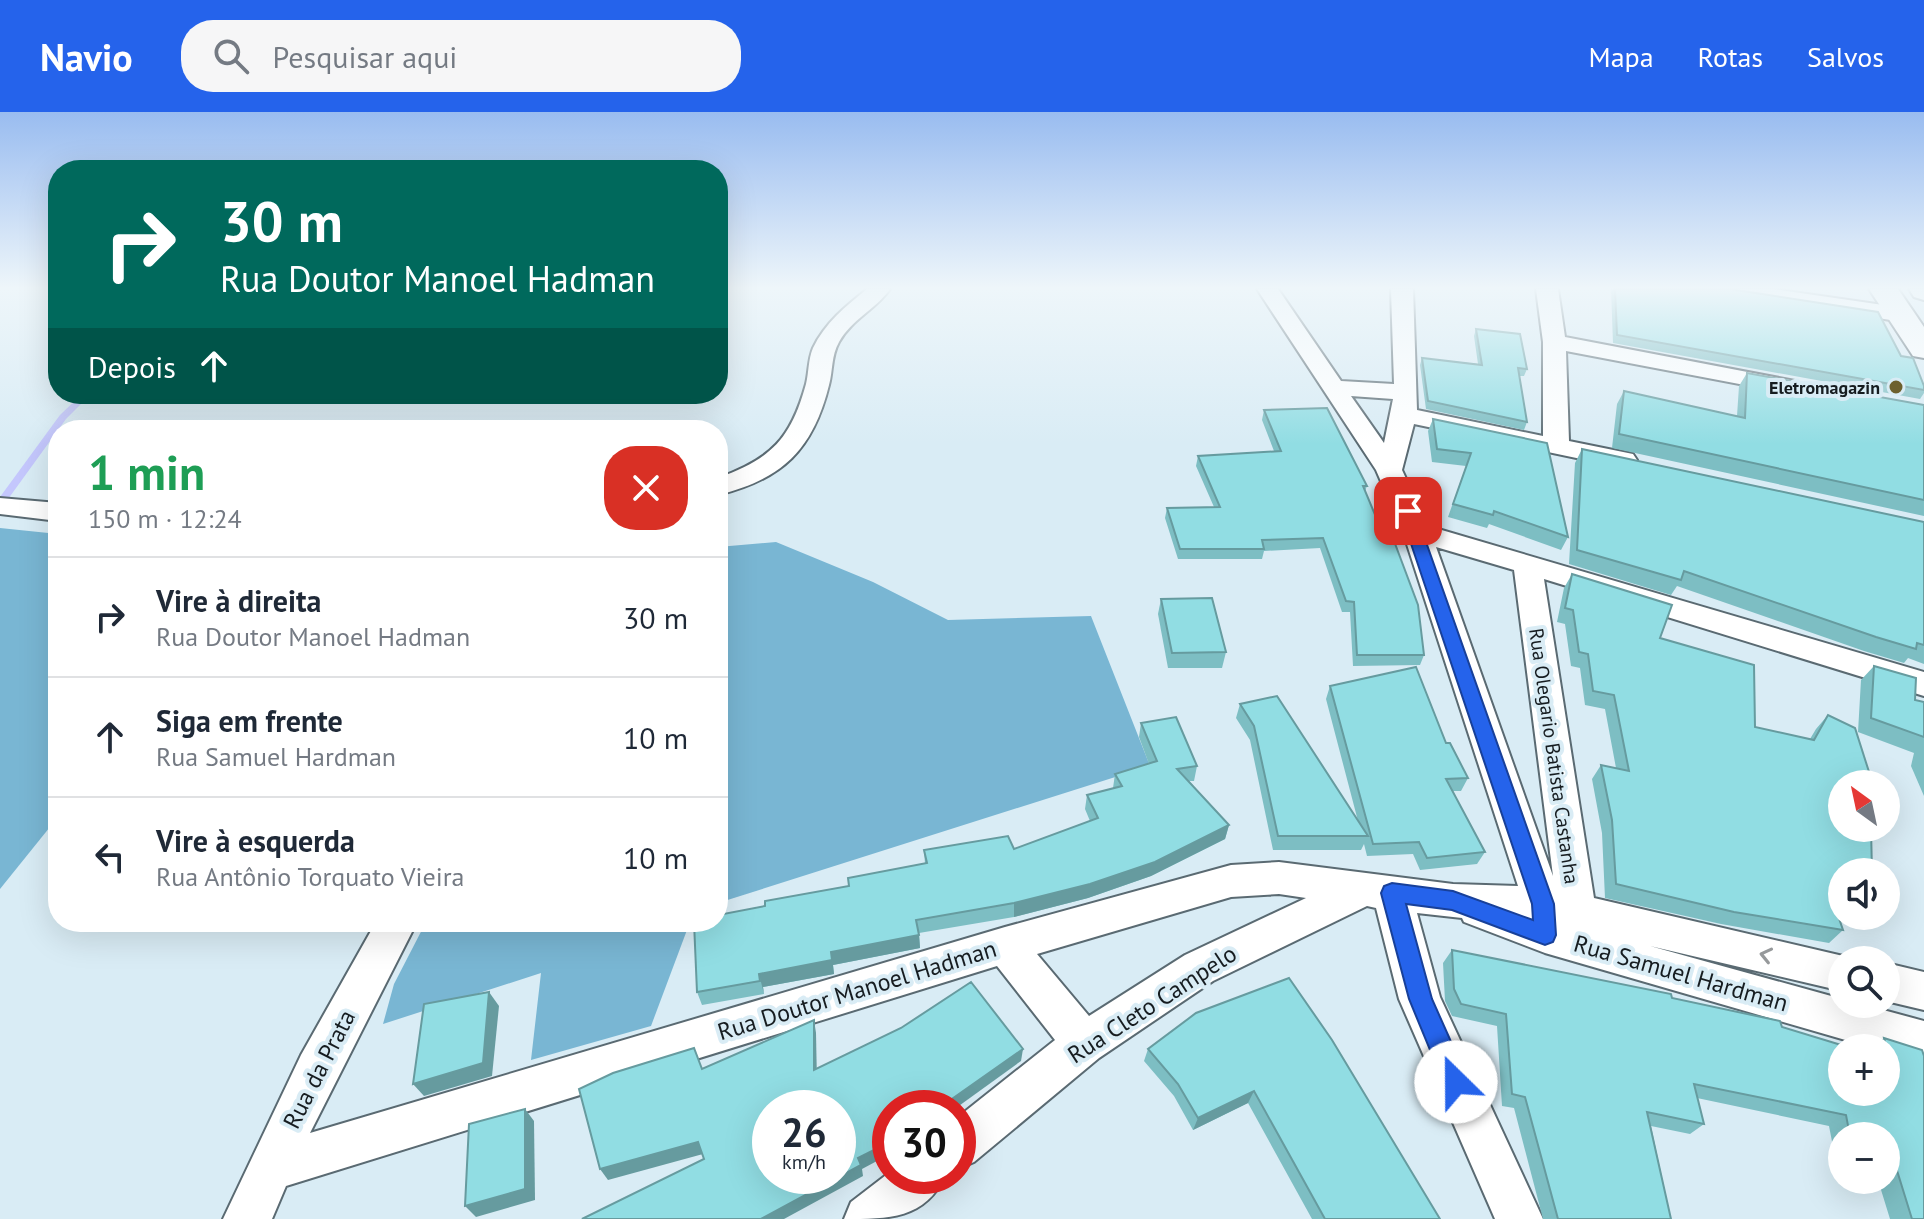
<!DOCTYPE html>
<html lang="pt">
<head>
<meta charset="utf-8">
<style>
	:root { --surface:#fff; --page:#f6f6f7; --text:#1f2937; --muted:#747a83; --line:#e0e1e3; --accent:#2563eb }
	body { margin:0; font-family:"PT Sans",sans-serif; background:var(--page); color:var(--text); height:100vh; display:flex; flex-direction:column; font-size:30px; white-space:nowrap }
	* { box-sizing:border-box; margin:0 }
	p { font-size:26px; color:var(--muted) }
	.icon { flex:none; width:44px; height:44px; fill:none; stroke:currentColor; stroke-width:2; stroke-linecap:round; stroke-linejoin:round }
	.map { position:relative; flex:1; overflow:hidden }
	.details { position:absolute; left:48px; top:308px; width:680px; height:512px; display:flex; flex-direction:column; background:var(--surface); border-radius:32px; box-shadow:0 8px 32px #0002 }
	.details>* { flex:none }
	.top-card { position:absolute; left:48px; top:48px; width:680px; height:244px; border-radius:32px; box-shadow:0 8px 32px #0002; background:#00695c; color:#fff; overflow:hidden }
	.needle { width:52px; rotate:327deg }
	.buttons { position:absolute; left:1828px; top:658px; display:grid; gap:16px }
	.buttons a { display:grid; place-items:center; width:72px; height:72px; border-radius:50%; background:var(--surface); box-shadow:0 8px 32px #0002; font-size:40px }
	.speed { position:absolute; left:752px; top:978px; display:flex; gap:16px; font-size:40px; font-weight:700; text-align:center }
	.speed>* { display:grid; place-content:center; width:104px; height:104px; border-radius:50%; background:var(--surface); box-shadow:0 8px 32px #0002; line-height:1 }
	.speed small { font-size:20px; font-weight:400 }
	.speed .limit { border:12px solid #d22; background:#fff; color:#111 }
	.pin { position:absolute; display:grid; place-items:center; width:68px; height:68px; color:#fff; margin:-34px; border-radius:16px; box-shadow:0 4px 12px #0006 }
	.me { position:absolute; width:88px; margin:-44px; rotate:337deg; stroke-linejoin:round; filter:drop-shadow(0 0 6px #0008) }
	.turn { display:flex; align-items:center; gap:28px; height:168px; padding:0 40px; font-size:36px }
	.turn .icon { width:104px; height:104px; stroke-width:2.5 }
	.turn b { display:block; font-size:56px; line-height:68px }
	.then { display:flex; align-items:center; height:76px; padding:0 40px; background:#0003; gap:16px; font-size:30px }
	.round { display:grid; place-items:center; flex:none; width:84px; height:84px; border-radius:32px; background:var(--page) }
	.summary { display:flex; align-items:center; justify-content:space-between; height:136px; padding:0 40px }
	h1 { font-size:48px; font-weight:600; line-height:60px; color:#1e9e55 }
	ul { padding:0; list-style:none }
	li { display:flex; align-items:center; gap:24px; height:120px; padding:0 40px; border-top:2px solid var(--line) }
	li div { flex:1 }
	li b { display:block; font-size:30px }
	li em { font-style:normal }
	header { display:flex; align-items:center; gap:48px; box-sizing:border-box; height:112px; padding:0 40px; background:var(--accent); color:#fff }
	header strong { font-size:38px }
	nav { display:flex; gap:44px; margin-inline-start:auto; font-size:28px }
	.search { width:560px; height:72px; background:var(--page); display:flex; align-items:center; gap:20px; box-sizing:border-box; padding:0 28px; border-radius:32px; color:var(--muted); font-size:30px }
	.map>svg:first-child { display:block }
	.forest { fill:#79b6d3 }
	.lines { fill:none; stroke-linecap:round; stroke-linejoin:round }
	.stream { fill:#c4c7fd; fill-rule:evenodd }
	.street-casing { stroke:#5a6a72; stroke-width:4 }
	.secondary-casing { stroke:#5a6a72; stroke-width:4 }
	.street { fill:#fff; fill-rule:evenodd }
	.secondary { fill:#fff; fill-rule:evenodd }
	.wall { fill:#7dbec3 }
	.shaded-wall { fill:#669b9f }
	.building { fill:#91dde3; stroke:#669b9f; stroke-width:2; fill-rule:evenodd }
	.oneway { stroke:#96999b }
	.route { fill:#2563eb; stroke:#184099; stroke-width:2 }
	.poi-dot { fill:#6d602d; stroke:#d9ecf5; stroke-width:3 }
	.labels { text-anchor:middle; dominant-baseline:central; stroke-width:8; stroke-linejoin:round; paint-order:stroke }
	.far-poi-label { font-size:18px; font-weight:bold; fill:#161c20; stroke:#d9ecf5; text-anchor:end }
	.street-label { font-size:20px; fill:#161c20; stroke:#d9ecf5 }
	.near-street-label { font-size:24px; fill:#161c20; stroke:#d9ecf5 }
</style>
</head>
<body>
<header>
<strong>Navio</strong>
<div class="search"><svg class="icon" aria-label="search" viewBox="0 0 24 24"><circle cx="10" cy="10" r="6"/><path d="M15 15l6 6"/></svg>Pesquisar aqui</div>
<nav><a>Mapa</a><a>Rotas</a><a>Salvos</a></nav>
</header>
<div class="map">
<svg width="1924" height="1107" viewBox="0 0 1924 1107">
	<rect width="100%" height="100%" fill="#d9ecf5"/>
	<g class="forest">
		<polygon points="0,416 58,422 58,705 0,777"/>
		<polygon points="776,430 873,470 948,508 1091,504 1150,654 718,791 718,435"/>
		<polygon points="426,810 690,810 651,914 531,948 541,861 383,912 394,872"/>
	</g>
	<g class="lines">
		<polygon class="stream" points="82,282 91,282 66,307 3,394 0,395 0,385 60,303"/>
		<g class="street-casing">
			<g id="street">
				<path d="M867 177H890C876 197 851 208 839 230 831 244 833 258 829 273 813 337 783 367 718 383V366C771 347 791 327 806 272 809 260 808 248 813 236 825 211 846 194 867 177Z"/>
				<path d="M1257 177H1278L1341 269 1394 272 1391 177H1413L1417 298 1543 324V230L1536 177H1558L1565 225 1795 269 1799 274 1787 281 1566 239 1569 329 1633 342 1637 348 1633 354 1624 356 1414 312 1402 358 1428 414 1924 560V584L1544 467 1594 786 1856 847 1842 848V879L1650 834 1842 887V892H1861L1924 909V951L1886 940V936H1873L1545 841 1464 810 1462 806 1417 801 1440 885 1543 1107H1495L1399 887 1376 796 1367 794 1213 869 1099 946 974 1050 958 1057V1005L1055 928 997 854 286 1074 272 1107H223L301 943 376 810H417L310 1021 1005 815 1231 753 1279 750 1453 772 1518 774 1403 420 1376 358ZM1351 284 1393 287 1384 331ZM1436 435 1514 458 1553 764ZM1279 782 1306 786 1185 843 1089 904 1037 842 1231 785Z"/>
				<polygon points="1720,177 1773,177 1897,195 1908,202 1897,209 1730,183"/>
				<polygon points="0,386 58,391 58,409 0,402"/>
				<polygon points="1886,851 1924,860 1924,898 1886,889"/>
				<path d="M890 1060V1064H945C925 1107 889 1107 844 1107L851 1090Z"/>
			</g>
		</g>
		<g class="secondary-casing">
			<g id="secondary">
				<polygon points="1869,177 1898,177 1924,215 1924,246 1913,244"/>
				<polygon points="1909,177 1924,177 1924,188 1914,185"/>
			</g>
		</g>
		<use href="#street" class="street"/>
		<use href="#secondary" class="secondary"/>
	</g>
	<g class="wall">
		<polygon points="1611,177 1730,177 1901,244 1924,278 1924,281 1920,287 1613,231"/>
		<polygon points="1476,217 1527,257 1524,264 1519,264 1527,310 1524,318 1426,297 1420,253 1422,246 1478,252 1474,224"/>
		<polygon points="1747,261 1924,293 1924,404 1612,336 1617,292 1624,279 1737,304 1739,274"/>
		<polygon points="1264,298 1367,374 1365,379 1424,543 1420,553 1353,554 1350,500 1342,500 1320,436 1264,439 1262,447 1178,447 1165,406 1167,396 1214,395 1196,354 1198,344 1274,339 1262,308"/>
		<polygon points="1433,307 1568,425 1561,438 1489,412 1487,416 1448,405 1466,354 1432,350 1428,319"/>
		<polygon points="1582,337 1924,410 1924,552 1908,546 1904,551 1864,539 1677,474 1671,483 1569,452 1575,351"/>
		<polygon points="1572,462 1660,526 1755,615 1810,627 1816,617 1828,603 1842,760 1842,804 1864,804 1858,808 1839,805 1843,818 1829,831 1721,812 1605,786 1602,721 1592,667 1601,653 1616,656 1605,597 1585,593 1580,556 1571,554 1565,512 1557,510 1564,476"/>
		<polygon points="1161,487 1226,540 1222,556 1168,556 1158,502"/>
		<polygon points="1874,554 1915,588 1924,590 1924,684 1911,654 1914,641 1858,620 1861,568"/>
		<polygon points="1330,574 1446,631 1468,666 1461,679 1452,679 1485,740 1477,752 1420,758 1413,742 1367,744 1364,732 1361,738 1273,738 1250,628 1236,606 1240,592 1358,709 1326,587"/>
		<polygon points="1141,611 1197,654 1194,669 1189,669 1229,713 1225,727 1151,764 1088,786 1014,805 919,821 920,836 833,853 834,862 763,875 764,882 702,893 697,880 765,794 849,774 925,752 924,738 1014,737 1090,709 1085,697 1087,683 1113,676 1115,662 1149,652 1139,625"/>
		<polygon points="1452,838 1672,886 1782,915 1886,980 1886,936 1870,936 1884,926 1924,1107 1890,1107 1878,1068 1886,1068 1886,1024 1842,1024 1842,1052 1836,1050 1829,1014 1697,986 1704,1012 1690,1022 1651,1014 1671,1107 1543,1107 1514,996 1502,994 1497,914 1452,904 1445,889 1443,851"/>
		<polygon points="1196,901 1440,1107 1312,1107 1248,991 1193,1018 1174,984 1144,949 1148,937"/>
	</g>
	<g class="shaded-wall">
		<polygon points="1229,713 1225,727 1151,764 1088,786 1014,805 1014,791"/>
		<polygon points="919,823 920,836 833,853 834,862 763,875 764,882 759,862 831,840"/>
		<polygon points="489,880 499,894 492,964 424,984 413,972"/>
		<polygon points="814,908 816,921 817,971 814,958"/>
		<polygon points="1023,937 1021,949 956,996 939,996"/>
		<polygon points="1254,979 1248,991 1193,1018 1198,1006"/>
		<polygon points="525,997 534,1009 535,1088 476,1105 465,1094"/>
		<polygon points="698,1030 703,1042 608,1068 600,1057"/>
		<polygon points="890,1030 890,1042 862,1057 863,1064 784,1107 761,1107 858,1046"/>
	</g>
	<g class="building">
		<polygon points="1615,177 1730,177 1878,200 1901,244 1913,246 1924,274 1924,278 1617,223"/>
		<polygon points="1476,217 1520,222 1527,257 1518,256 1527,310 1428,289 1422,246 1482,253"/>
		<polygon points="1747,261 1924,293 1924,388 1619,322 1624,279 1745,306"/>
		<polygon points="1327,296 1367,374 1363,374 1386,429 1394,429 1418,493 1424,543 1357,543 1354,490 1346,489 1323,426 1262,428 1264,437 1180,437 1167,396 1220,395 1198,344 1281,339 1264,298"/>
		<polygon points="1433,307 1547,331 1568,425 1494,399 1493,403 1453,392 1471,341 1437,337"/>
		<polygon points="1582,337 1924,410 1924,533 1917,531 1916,537 1876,525 1684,459 1681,468 1577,438"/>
		<polygon points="1572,462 1672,493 1660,526 1754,553 1755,615 1814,628 1828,603 1855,616 1870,663 1870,672 1842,672 1842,716 1871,716 1872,760 1842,760 1842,790 1833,789 1843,818 1734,800 1616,772 1612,708 1601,653 1629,659 1614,583 1593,579 1588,542 1579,540 1573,498 1565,496"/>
		<polygon points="1212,486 1226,540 1172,541 1161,487"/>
		<polygon points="1874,554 1916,566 1915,588 1924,590 1924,625 1871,606"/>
		<polygon points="1416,555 1446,631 1450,631 1468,666 1446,667 1485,740 1427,746 1419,730 1373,732 1330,574"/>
		<polygon points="1277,584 1368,724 1278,724 1254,614 1240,592"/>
		<polygon points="1176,605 1197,654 1177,657 1229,713 1155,750 1090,772 1014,791 916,808 919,823 831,840 832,848 759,862 760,869 697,880 694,810 718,810 718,803 765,794 765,789 849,774 848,766 927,751 924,738 1008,724 1014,737 1098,706 1087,683 1122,674 1115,662 1157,649 1141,611"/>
		<polygon points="1452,838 1671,882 1672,886 1780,909 1782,915 1851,936 1842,936 1842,980 1886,980 1886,947 1889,947 1884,926 1922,938 1924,944 1924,1107 1912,1107 1895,1052 1886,1049 1886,1024 1850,1024 1846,1003 1694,972 1704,1012 1647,1000 1671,1107 1558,1107 1525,985 1512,982 1506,902 1461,892 1454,877"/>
		<polygon points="1289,866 1332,928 1440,1107 1325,1107 1254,979 1198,1006 1178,972 1148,937 1196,901"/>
		<path d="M971 870 1023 937 939 996H890V1030L858 1046 861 1053 761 1107H582L704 1047 698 1030 600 1057 579 977 613 961 694 936 702 957 814 908V958L901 916ZM770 996H838V1064H770Z"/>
		<polygon points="489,880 483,951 413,972 424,892"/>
		<polygon points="525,997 525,1077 465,1094 469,1012"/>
	</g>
	<defs><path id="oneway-chevron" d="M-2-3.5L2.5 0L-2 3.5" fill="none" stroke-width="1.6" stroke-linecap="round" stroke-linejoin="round" transform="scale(2)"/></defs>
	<use class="oneway" href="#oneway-chevron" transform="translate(1766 843) rotate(-167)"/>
	<linearGradient id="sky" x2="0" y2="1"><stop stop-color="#99bcf0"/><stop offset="0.53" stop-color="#eef6fa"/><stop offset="1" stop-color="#eef6fa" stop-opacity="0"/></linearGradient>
	<rect width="1924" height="332" fill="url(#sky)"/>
	<polygon class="route" points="1408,394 1415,399 1554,792 1556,823 1553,830 1545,833 1452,798 1406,792 1432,887 1469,970 1465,979 1456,983 1447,979 1409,887 1381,781 1384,774 1392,771 1453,779 1533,808 1532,792 1400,399"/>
	<circle class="poi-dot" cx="1896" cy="275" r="8"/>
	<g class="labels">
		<g class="far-poi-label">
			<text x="1880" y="275">Eletromagazin</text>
		</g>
		<g class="street-label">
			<text transform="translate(1554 644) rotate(82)">Rua Olegario Batista Castanha</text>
		</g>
		<g class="near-street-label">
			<text transform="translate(1681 861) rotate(16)">Rua Samuel Hardman</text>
			<text transform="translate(857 878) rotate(-17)">Rua Doutor Manoel Hadman</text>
			<text transform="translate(1152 892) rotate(-33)">Rua Cleto Campelo</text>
			<text transform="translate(319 957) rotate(-63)">Rua da Prata</text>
		</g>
	</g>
</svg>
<div class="buttons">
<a><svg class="needle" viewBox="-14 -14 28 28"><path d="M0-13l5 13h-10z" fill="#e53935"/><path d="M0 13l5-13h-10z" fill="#747a83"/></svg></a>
<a><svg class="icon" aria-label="sound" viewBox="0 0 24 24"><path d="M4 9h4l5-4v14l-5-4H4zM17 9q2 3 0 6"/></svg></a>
<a><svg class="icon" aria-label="search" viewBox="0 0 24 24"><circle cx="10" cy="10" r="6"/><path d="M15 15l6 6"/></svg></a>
<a>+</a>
<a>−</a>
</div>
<div class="speed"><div>26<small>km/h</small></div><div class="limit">30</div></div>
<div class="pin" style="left:1408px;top:399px;background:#d93025"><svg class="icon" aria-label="arrive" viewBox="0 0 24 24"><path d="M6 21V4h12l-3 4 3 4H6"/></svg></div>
<svg class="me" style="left:1456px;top:970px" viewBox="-20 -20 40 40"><circle r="19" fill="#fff"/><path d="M0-13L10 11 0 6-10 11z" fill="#2563eb"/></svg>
<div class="top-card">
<div class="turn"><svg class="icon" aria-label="right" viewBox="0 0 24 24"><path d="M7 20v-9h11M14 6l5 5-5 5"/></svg><div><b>30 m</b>Rua Doutor Manoel Hadman</div></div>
<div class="then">Depois<svg class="icon" aria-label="ahead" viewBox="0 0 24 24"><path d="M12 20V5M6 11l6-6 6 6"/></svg></div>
</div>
<section class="details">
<div class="summary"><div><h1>1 min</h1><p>150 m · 12:24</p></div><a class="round" style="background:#d93025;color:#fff"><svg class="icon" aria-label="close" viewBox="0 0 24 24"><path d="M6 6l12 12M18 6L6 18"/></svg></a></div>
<ul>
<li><svg class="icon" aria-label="right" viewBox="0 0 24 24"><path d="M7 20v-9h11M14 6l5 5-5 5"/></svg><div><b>Vire à direita</b><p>Rua Doutor Manoel Hadman</p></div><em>30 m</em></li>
<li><svg class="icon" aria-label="ahead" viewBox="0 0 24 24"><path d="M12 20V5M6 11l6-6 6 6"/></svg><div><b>Siga em frente</b><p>Rua Samuel Hardman</p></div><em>10 m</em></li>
<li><svg class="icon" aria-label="left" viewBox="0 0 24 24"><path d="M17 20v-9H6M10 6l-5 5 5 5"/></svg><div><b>Vire à esquerda</b><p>Rua Antônio Torquato Vieira</p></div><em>10 m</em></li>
</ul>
</section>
</div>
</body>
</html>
